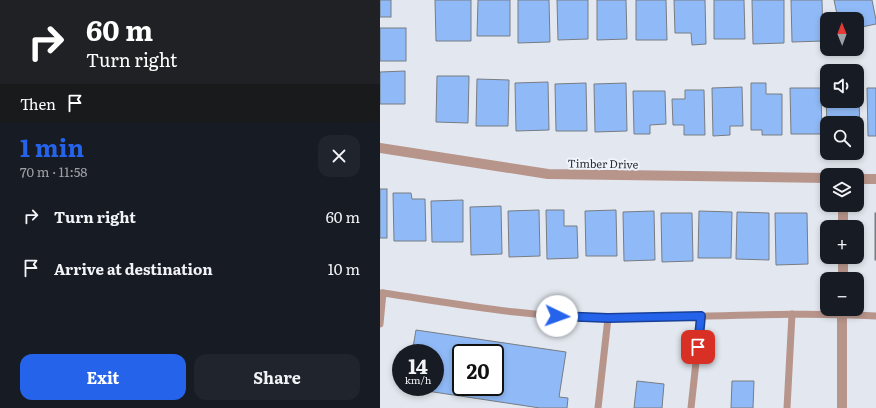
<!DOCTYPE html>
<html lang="en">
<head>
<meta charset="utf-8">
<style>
	:root { --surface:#171b24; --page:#20242c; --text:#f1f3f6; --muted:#9ea1a6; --accent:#2563eb }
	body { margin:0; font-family:Literata,serif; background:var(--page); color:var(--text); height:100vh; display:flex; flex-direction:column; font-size:15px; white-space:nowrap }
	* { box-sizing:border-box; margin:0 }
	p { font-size:13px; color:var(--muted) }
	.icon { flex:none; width:22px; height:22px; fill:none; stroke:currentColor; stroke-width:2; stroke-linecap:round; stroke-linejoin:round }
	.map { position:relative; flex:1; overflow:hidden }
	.details { display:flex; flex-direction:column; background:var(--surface); width:380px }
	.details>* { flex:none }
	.banner { background:#202124; color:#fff; overflow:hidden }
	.needle { width:26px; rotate:359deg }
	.tools { position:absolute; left:440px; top:12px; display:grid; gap:8px }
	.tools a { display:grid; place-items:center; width:44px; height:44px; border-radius:8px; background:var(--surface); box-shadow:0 2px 6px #0003; font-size:20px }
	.speed { position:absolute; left:12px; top:344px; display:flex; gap:8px; font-size:20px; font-weight:700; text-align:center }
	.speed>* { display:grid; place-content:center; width:52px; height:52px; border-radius:50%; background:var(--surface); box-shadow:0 2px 6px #0003; line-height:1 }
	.speed small { font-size:10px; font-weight:400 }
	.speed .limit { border:2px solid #111; border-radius:6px; background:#fff; color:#111 }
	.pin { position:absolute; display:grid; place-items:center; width:34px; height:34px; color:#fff; margin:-17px; border-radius:8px; box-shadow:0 2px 6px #0006 }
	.me { position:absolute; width:44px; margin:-22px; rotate:93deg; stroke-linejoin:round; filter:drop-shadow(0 0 3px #0008) }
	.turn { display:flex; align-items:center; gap:14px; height:84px; padding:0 20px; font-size:18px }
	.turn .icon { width:52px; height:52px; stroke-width:2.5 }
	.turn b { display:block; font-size:28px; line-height:34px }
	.then { display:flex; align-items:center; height:38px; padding:0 20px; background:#0003; gap:8px; font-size:15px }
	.round { display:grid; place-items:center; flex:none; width:42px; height:42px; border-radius:12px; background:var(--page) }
	.head { display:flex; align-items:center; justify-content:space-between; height:68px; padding:0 20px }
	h1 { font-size:24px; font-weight:700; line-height:30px; color:var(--accent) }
	.primary-button { display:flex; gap:8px; margin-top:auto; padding:8px 20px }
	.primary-button a { flex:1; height:46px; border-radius:12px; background:var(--accent); color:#fff; font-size:16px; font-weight:700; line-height:46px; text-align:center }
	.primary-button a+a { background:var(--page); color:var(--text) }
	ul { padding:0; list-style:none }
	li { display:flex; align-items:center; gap:12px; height:52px; padding:0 20px }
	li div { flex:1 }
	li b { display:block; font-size:15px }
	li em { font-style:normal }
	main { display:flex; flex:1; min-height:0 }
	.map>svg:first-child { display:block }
	.building { fill:#90baf7; stroke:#777c83; fill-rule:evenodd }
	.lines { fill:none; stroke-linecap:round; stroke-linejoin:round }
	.service { stroke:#b8958b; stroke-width:7 }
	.minor { stroke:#b8958b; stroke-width:10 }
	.route-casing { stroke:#184099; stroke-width:10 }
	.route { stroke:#2563eb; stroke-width:7 }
	.labels { text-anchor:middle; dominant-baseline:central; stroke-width:4; stroke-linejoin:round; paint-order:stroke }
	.street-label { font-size:11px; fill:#292b2e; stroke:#f0f5fd }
</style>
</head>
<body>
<main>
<section class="details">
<div class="banner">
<div class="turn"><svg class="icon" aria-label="right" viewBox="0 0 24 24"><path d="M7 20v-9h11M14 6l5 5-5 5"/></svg><div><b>60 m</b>Turn right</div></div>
<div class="then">Then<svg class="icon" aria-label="arrive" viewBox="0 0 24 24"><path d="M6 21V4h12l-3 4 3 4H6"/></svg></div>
</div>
<div class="head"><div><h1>1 min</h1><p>70 m · 11:58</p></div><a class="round"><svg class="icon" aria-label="close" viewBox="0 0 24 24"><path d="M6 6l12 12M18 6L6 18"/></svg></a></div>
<ul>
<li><svg class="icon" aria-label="right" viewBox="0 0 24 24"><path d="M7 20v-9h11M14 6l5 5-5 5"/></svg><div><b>Turn right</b></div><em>60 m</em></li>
<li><svg class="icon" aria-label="arrive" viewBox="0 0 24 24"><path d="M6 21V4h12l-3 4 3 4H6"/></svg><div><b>Arrive at destination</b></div><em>10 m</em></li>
</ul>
<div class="primary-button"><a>Exit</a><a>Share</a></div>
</section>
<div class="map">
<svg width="496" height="408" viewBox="0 0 496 408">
	<rect width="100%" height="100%" fill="#e3e8f0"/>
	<g class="building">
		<rect x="0" y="0" width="11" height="17"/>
		<polygon points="55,0 91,0 91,41 56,41"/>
		<polygon points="98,0 130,0 130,36 97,36"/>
		<polygon points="138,0 169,0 170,42 138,43"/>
		<polygon points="177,0 208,0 208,39 178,40"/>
		<polygon points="217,0 246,0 247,39 217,40"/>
		<polygon points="256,0 286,0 287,40 256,40"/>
		<polygon points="294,0 325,0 326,44 312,45 311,33 295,33"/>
		<polygon points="334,0 364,0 365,39 334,39"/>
		<polygon points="372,0 404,0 404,43 373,44"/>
		<polygon points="411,0 442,0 443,41 412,42"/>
		<polygon points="454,0 492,0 496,20 496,24 477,28 477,19 458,19"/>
		<rect x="0" y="28" width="26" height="33"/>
		<polygon points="25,71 25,104 0,104 0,72"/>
		<polygon points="57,76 89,76 88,123 56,122"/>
		<polygon points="97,79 129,80 128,126 96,126"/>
		<polygon points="168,82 169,130 136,131 135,83"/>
		<polygon points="206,83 207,131 176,131 175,84"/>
		<polygon points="246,83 247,131 215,132 214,84"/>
		<polygon points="371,83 386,83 386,94 402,94 402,135 382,135 382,130 371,130"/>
		<polygon points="362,87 363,126 350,126 350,135 333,136 332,88"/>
		<polygon points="410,88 441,88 442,134 411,134"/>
		<polygon points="487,88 496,88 496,136 488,136"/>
		<polygon points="305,90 324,90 325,135 304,135 304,125 293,125 292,99 305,99"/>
		<polygon points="253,91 285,91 286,124 270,125 270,134 254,134"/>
		<polygon points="446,96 447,96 447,101 477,101 477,96 479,96 480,137 477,137 477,123 447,124"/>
		<rect x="0" y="189" width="7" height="49"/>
		<polygon points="13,193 31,193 32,199 45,199 46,241 14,241"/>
		<polygon points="83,200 83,242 52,242 51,201"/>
		<polygon points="121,206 122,254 91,255 90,207"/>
		<polygon points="159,210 160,256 129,257 128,211"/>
		<polygon points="166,210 184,210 184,226 197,226 198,258 167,259"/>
		<polygon points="236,210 237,256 206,256 205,211"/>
		<polygon points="274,211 275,260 244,261 243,212"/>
		<polygon points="319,211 352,212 351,258 318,258"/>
		<polygon points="357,212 389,213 389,260 356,259"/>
		<polygon points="281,213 312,213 313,261 282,262"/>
		<polygon points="395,213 427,213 428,264 396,265"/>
		<rect x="495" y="213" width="1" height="47"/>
		<path d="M36 330 186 352 179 397 188 398 187 408H160L27 388V387H55V353H32ZM81 353H115V387H81Z"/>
		<polygon points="257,381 284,384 282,408 254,408"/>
		<polygon points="352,381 374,381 373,408 351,408"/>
	</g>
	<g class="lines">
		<g class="service">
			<polyline points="0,293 3,293 0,324"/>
			<path d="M3 293C78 304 153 318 229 318 318 318 407 311 496 316"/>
			<polyline points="218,408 228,318"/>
			<polyline points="311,408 321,316"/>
			<polyline points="407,408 412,314"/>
		</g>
		<g class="minor">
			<polyline points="0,148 168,174 447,178"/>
			<polyline points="477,179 496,179"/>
			<polyline points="463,227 463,205"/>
			<polyline points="463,279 463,257"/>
			<polyline points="462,408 462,309"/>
		</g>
	</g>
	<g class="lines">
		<g class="route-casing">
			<polyline id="route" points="177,316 228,318 321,316 318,347"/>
		</g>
		<use href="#route" class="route"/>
	</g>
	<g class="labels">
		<g class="street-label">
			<text transform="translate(223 163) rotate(1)">Timber Drive</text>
		</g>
	</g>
</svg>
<div class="tools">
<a><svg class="needle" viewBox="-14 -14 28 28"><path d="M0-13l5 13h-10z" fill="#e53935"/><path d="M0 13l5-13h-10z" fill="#9ea1a6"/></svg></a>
<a><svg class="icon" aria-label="sound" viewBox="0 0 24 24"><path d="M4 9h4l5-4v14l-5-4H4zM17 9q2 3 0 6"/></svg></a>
<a><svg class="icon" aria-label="search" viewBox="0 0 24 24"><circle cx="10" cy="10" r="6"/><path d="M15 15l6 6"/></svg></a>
<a><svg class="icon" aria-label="layers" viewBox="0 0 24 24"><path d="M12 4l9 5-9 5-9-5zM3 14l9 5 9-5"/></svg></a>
<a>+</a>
<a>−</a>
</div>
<div class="speed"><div>14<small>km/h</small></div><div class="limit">20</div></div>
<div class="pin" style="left:318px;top:347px;background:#d93025"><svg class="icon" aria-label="arrive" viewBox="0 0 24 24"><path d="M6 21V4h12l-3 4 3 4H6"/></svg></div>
<svg class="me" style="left:177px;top:316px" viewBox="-20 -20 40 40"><circle r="19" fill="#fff"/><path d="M0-13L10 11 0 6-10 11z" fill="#2563eb"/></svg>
</div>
</main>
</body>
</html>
